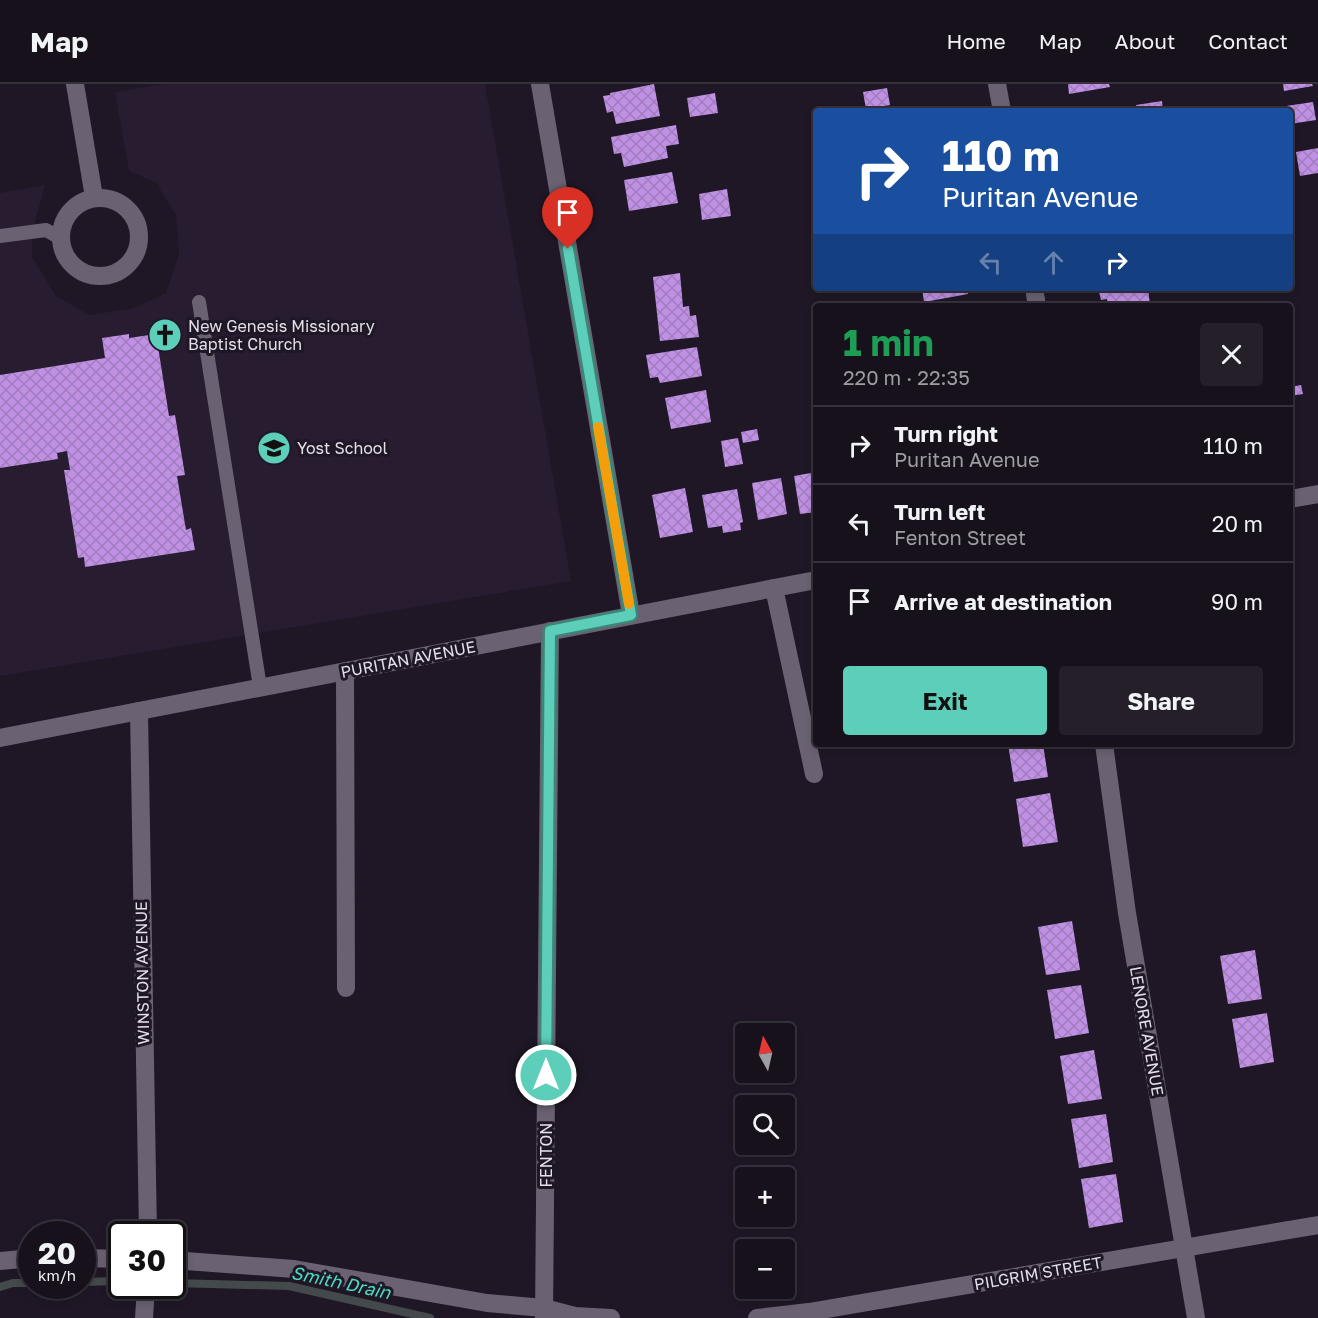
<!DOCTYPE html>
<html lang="en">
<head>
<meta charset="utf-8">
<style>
	:root { --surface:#17111c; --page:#241f29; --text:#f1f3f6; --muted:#9e9da3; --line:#36313b; --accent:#5dceb9 }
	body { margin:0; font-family:"Golos Text",sans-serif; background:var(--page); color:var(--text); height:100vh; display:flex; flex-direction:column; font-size:22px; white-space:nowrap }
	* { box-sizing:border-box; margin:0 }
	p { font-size:20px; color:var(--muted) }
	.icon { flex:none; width:33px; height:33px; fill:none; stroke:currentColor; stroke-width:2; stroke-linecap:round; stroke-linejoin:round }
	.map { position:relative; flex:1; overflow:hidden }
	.sheet { position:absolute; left:813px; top:219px; width:480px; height:444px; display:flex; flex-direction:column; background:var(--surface); border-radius:6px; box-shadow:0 3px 9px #0003,0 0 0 2px var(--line) }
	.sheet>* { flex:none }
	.banner { position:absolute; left:813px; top:24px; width:480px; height:183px; border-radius:6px; box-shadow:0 3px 9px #0003,0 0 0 2px var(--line); background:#1a4fa0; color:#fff; overflow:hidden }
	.needle { width:39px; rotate:352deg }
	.controls { position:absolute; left:735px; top:939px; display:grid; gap:12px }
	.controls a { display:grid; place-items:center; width:60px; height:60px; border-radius:6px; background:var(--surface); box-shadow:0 3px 9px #0003,0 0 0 2px var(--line); font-size:30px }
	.speed { position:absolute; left:18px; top:1137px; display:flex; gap:12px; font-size:30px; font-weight:700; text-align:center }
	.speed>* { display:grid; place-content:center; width:78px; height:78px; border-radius:50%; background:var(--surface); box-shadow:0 3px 9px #0003,0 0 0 2px var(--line); line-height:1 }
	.speed small { font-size:15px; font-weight:400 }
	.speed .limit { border:3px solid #111; border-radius:9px; background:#fff; color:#111 }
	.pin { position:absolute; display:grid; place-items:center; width:51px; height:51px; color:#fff; margin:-62px -26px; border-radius:50% 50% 50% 0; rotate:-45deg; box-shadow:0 0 6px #0007 }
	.pin .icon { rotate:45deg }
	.me { position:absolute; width:66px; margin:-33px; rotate:0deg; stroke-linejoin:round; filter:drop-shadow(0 0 4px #0008) }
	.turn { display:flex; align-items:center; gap:21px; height:126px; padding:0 30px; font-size:27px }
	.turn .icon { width:78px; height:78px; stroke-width:2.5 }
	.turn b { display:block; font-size:42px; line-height:51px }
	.lanes { display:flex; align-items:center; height:57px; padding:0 30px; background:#0003; justify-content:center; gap:30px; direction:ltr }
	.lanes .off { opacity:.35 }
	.round { display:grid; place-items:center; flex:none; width:63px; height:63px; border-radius:6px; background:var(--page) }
	.head { display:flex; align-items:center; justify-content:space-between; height:102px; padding:0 30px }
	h1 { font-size:36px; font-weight:700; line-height:45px; color:#1e9e55 }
	.primary-button { display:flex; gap:12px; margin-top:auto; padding:12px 30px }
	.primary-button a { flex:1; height:69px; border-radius:6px; background:var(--accent); color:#111; font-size:24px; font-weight:700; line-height:69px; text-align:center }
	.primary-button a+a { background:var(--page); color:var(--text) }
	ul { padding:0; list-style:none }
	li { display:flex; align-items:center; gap:18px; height:78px; padding:0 30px; border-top:2px solid var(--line) }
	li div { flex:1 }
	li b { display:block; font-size:22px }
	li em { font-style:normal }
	header { display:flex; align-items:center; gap:36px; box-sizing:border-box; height:84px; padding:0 30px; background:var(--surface); border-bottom:2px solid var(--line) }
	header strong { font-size:28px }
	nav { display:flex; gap:33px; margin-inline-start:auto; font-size:21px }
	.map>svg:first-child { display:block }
	.built { fill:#271c30 }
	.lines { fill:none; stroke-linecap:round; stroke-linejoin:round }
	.stream { stroke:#444a4b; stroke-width:8 }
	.building { fill:url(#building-cross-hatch) }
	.service { stroke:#6a6172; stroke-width:14 }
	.minor { stroke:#6a6172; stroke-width:18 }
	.route-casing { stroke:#3c8678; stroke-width:15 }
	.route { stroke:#5dceb9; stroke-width:10 }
	.slow { stroke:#f59e0b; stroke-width:10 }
	.labels { text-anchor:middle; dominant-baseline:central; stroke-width:6; stroke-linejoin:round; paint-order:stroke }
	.poi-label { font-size:16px; fill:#e3dee8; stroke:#1f1725; text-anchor:start }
	.street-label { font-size:16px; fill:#e3dee8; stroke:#1f1725 }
	.water-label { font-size:18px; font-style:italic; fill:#4bdbc3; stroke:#1f1725 }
</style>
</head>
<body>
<header>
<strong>Map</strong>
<nav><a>Home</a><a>Map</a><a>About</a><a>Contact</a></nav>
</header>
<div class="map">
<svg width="1318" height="1234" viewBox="0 0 1318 1234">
	<defs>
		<pattern id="building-cross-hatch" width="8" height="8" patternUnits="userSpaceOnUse" patternTransform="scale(1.5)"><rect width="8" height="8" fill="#bf90e4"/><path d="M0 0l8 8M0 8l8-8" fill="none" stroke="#a07dbc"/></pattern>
	</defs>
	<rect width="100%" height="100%" fill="#1f1725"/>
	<polygon class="built" points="164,0 485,0 571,497 0,592 0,109 45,101 32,148 32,173 56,212 90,231 134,224 166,209 179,170 176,131 156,99 129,87 115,8"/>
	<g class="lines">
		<g class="stream">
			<polyline points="82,1198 117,1197"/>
			<polyline points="174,1199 289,1202 430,1234"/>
			<polyline points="0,1203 13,1199 32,1199"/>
		</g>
	</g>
	<g class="building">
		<polygon points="654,0 660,32 616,40 613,27 607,29 603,12 610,11 610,9"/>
		<polygon points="1068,0 1109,0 1110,3 1069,10"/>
		<polygon points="1283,0 1312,0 1313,2 1284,7"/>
		<polygon points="887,4 890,21 866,25 863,8"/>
		<polygon points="715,9 718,29 690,33 687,14"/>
		<polygon points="1162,17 1163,27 1137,27 1136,21"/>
		<polygon points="1313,18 1316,36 1290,40 1290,27 1287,27 1286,22"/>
		<polygon points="676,41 679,60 666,62 668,74 624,83 621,69 614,70 611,53"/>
		<polygon points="1318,64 1318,89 1300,92 1296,68"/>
		<polygon points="672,88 678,119 629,127 624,96"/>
		<polygon points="727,105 731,132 702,136 699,110"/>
		<polygon points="680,189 683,223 689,222 690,232 696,231 699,253 660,257 653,193"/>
		<polygon points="922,204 967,204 968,210 924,218"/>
		<polygon points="1098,204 1148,204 1150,221 1108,222 1107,215 1101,216"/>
		<polygon points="129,250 129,254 156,250 169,332 175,331 185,391 177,392 186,446 191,444 195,466 85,483 84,473 78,474 64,386 70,386 67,367 57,369 58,375 0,384 0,291 105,274 102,254"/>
		<polygon points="697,263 702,292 660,299 658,293 650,294 646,271"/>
		<polygon points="1301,301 1303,310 1290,312 1290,303"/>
		<polygon points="706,306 711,338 671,345 665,314"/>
		<polygon points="757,345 759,356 743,359 741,348"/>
		<polygon points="738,354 743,380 725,383 721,357"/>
		<polygon points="816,388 816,428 800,430 794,392"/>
		<polygon points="781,394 787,430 758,436 752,399"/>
		<polygon points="685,404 693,448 660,454 652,411"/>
		<polygon points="737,405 743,438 740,439 741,446 723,449 722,442 708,444 702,411"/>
		<polygon points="1008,660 1043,660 1048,693 1014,698"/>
		<polygon points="1050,709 1058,758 1023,763 1016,715"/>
		<polygon points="1072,837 1080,886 1046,891 1038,843"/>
		<polygon points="1255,866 1262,915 1228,920 1220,872"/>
		<polygon points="1081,901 1089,949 1055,955 1047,906"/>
		<polygon points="1267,929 1274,978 1240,984 1232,935"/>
		<polygon points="1094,966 1102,1015 1068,1020 1060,972"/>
		<polygon points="1106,1030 1113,1078 1079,1084 1071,1035"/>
		<polygon points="1116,1090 1123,1138 1089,1144 1081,1095"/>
	</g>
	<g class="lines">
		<g class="service">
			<polyline points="0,152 46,146 60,154"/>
			<polyline points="199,218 260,603"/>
		</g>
		<g class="minor">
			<polyline points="75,0 94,113"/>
			<polyline points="540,0 631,531"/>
			<polyline points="997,0 1002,27"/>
			<circle cx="100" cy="153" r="39"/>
			<polyline points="1034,204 1037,222"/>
			<polyline points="1290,415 1318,410"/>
			<polyline points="774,504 814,690"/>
			<polyline points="345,587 346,904"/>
			<polyline points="139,627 148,1150"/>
			<polyline points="0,654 816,496"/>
			<polyline points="1104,660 1127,829 1196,1234"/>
			<polyline points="82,1174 122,1175"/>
			<polyline points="172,1176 294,1185 487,1219 544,1224 575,1232 611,1234"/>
			<polyline points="0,1177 32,1174"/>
			<polyline points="144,1234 146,1202"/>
			<polyline points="544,1234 550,547"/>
			<polyline points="757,1234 809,1228 1318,1141"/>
		</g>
	</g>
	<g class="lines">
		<g class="route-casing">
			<polyline id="route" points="546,991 550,547 631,531 568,165"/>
		</g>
		<use href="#route" class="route"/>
		<polyline class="slow" points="598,343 629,520"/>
	</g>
	<defs>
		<g id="church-disc" transform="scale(1.725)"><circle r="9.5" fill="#5dceb9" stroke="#1f1725"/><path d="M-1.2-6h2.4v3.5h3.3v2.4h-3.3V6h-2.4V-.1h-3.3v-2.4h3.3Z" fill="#111"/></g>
		<g id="school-disc" transform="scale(1.725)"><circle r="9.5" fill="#5dceb9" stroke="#1f1725"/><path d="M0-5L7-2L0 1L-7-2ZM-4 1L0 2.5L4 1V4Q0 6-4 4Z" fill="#111"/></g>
	</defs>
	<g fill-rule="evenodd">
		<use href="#church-disc" x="165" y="251"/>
		<use href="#school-disc" x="274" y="364"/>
	</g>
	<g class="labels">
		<g class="poi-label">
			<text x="188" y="242">New Genesis Missionary<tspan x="188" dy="18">Baptist Church</tspan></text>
			<text x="297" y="364">Yost School</text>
		</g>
		<g class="street-label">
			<text transform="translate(408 575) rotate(-11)">PURITAN AVENUE</text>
			<text transform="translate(142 889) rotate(-91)">WINSTON AVENUE</text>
			<text transform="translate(1147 947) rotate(80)">LENORE AVENUE</text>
			<text transform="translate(546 1071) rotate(-90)">FENTON</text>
			<text transform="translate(1038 1189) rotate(-10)">PILGRIM STREET</text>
		</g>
		<g class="water-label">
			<text transform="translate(341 1198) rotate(12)">Smith Drain</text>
		</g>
	</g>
</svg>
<div class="controls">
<a><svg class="needle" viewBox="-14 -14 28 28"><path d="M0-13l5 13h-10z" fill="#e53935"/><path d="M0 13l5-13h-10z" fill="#9e9da3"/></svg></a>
<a><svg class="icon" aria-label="search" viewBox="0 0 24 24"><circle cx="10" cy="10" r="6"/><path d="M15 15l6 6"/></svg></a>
<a>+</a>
<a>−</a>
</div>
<div class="speed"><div>20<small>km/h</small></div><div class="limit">30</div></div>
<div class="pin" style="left:568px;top:165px;background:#d93025"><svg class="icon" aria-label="arrive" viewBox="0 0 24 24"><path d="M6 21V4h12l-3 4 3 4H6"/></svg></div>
<svg class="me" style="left:546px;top:991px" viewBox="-20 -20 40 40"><circle r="17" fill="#5dceb9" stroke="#fff" stroke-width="3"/><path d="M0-11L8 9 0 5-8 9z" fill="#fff"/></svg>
<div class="banner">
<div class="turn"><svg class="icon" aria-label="right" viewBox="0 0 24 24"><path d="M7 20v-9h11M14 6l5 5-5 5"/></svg><div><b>110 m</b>Puritan Avenue</div></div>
<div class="lanes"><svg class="icon off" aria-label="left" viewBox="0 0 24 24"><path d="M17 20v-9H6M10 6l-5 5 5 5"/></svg><svg class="icon off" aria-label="ahead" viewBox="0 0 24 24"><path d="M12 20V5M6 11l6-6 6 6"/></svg><svg class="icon" aria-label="right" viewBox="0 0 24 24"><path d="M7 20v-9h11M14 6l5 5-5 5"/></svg></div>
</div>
<section class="sheet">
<div class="head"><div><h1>1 min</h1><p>220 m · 22:35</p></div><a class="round"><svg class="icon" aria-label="close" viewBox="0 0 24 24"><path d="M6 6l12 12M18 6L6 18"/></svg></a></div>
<ul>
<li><svg class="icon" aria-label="right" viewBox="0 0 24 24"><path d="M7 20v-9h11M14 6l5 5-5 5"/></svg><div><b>Turn right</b><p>Puritan Avenue</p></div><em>110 m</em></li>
<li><svg class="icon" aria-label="left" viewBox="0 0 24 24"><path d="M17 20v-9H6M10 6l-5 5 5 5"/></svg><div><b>Turn left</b><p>Fenton Street</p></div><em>20 m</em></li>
<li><svg class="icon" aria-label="arrive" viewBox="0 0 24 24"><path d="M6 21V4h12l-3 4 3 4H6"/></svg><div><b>Arrive at destination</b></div><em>90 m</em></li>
</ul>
<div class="primary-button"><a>Exit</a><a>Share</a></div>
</section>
</div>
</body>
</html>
